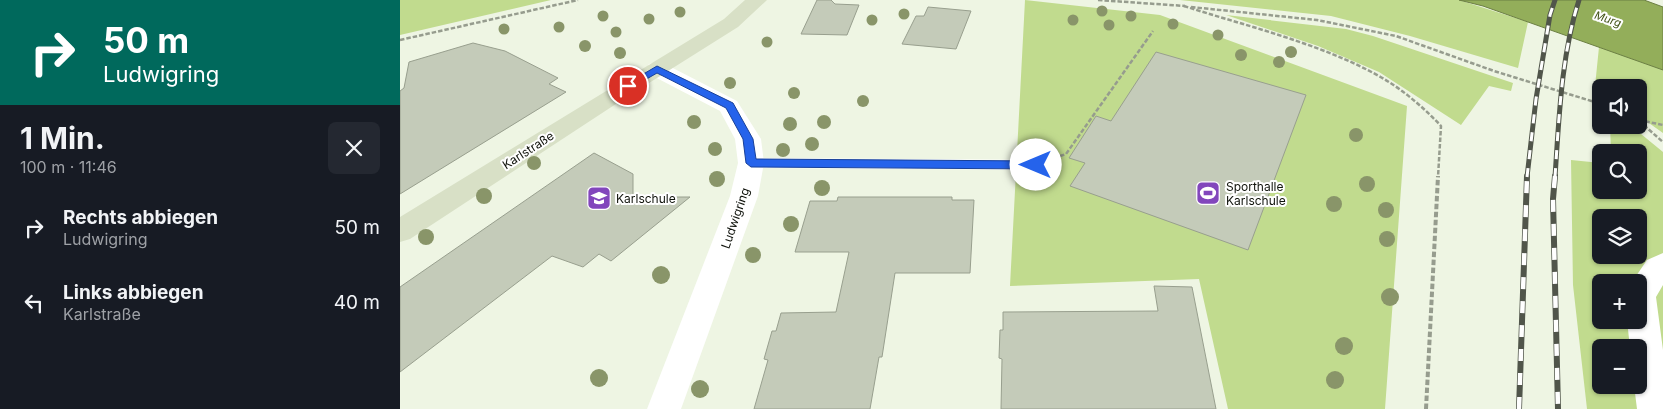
<!DOCTYPE html>
<html lang="de">
<head>
<meta charset="utf-8">
<style>
	:root { --surface:#171b24; --page:#242831; --text:#f1f3f6; --muted:#9ea1a6 }
	body { margin:0; font-family:Inter,sans-serif; background:var(--page); color:var(--text); height:100vh; display:flex; flex-direction:column; font-size:19px; white-space:nowrap }
	* { box-sizing:border-box; margin:0 }
	p { font-size:16px; color:var(--muted) }
	.icon { flex:none; width:28px; height:28px; fill:none; stroke:currentColor; stroke-width:2; stroke-linecap:round; stroke-linejoin:round }
	.map { position:relative; flex:1; overflow:hidden }
	.sheet { display:flex; flex-direction:column; background:var(--surface); width:400px }
	.sheet>* { flex:none }
	.banner { background:#00695c; color:#fff; overflow:hidden }
	.buttons { position:absolute; left:1192px; top:79px; display:grid; gap:10px }
	.buttons a { display:grid; place-items:center; width:55px; height:55px; border-radius:8px; background:var(--surface); box-shadow:0 1px 4px #0004; font-size:25px }
	.pin { position:absolute; display:grid; place-items:center; width:42px; height:42px; color:#fff; margin:-21px; border:2px solid #fff; border-radius:50%; box-shadow:0 1px 5px #0007 }
	.me { position:absolute; width:55px; margin:-28px; rotate:270deg; stroke-linejoin:round; filter:drop-shadow(0 0 4px #0008) }
	.turn { display:flex; align-items:center; gap:18px; height:105px; padding:0 20px; font-size:22px }
	.turn .icon { width:65px; height:65px; stroke-width:2.5 }
	.turn b { display:block; font-size:35px; line-height:42px }
	.round { display:grid; place-items:center; flex:none; width:52px; height:52px; border-radius:8px; background:var(--page) }
	.overview { display:flex; align-items:center; justify-content:space-between; height:85px; padding:0 20px }
	h1 { font-size:30px; font-weight:700; line-height:38px }
	ul { padding:0; list-style:none }
	li { display:flex; align-items:center; gap:15px; height:75px; padding:0 20px }
	li div { flex:1 }
	li b { display:block; font-size:19px }
	li em { font-style:normal }
	main { display:flex; flex:1; min-height:0 }
	.map>svg:first-child { display:block }
	.green { fill:#c1db8e; fill-rule:evenodd }
	.water { fill:#93ae5a; stroke:#6b7f42 }
	.building { fill:#c4cbb9; stroke:#989f8e }
	.lines { fill:none; stroke-linecap:round; stroke-linejoin:round }
	.path-far1 { stroke:#969c8e; stroke-width:2.5; stroke-dasharray:4.5 2; stroke-linecap:butt }
	.path { stroke:#969c8e; stroke-width:4; stroke-dasharray:5.5 2.5; stroke-linecap:butt }
	.lane { fill:#fff; fill-rule:evenodd }
	.street { fill:#fff; fill-rule:evenodd }
	.secondary { fill:#d8e0c6; fill-rule:evenodd }
	.rail-far1-casing { stroke:#50554a; stroke-width:5 }
	.rail-casing { stroke:#50554a; stroke-width:6 }
	.rail-far1 { stroke:#fff; stroke-width:3; stroke-dasharray:9; stroke-linecap:butt }
	.rail { stroke:#fff; stroke-width:4.5; stroke-dasharray:12; stroke-linecap:butt }
	.tree { fill:#899569 }
	.route { fill:#2563eb; stroke:#184099 }
	.labels { text-anchor:middle; dominant-baseline:central; stroke-width:4; stroke-linejoin:round; paint-order:stroke }
	.far-water-label { font-size:11px; font-style:italic; fill:#425316; stroke:#fff }
	.street-label { font-size:12px; fill:#0f120b; stroke:#fff }
	.poi-label { font-size:12px; fill:#0f120b; stroke:#fff; text-anchor:start }
</style>
</head>
<body>
<main>
<section class="sheet">
<div class="banner">
<div class="turn"><svg class="icon" aria-label="right" viewBox="0 0 24 24"><path d="M7 20v-9h11M14 6l5 5-5 5"/></svg><div><b>50 m</b>Ludwigring</div></div>
</div>
<div class="overview"><div><h1>1 Min.</h1><p>100 m · 11:46</p></div><a class="round"><svg class="icon" aria-label="close" viewBox="0 0 24 24"><path d="M6 6l12 12M18 6L6 18"/></svg></a></div>
<ul>
<li><svg class="icon" aria-label="right" viewBox="0 0 24 24"><path d="M7 20v-9h11M14 6l5 5-5 5"/></svg><div><b>Rechts abbiegen</b><p>Ludwigring</p></div><em>50 m</em></li>
<li><svg class="icon" aria-label="left" viewBox="0 0 24 24"><path d="M17 20v-9H6M10 6l-5 5 5 5"/></svg><div><b>Links abbiegen</b><p>Karlstraße</p></div><em>40 m</em></li>
</ul>
</section>
<div class="map">
<svg width="1263" height="409" viewBox="0 0 1263 409">
	<rect width="100%" height="100%" fill="#eef5e3"/>
	<g class="green">
		<polygon points="0,0 151,0 0,35"/>
		<polygon points="625,0 760,15 1007,106 985,409 828,409 799,279 610,286"/>
		<polygon points="780,0 1059,0 1128,22 1118,68 1010,36 931,16"/>
		<polygon points="826,15 946,29 973,36 1113,83 1111,91 1089,86 1061,125 979,72 918,46"/>
		<polygon points="1199,47 1263,70 1263,133 1239,116 1239,88 1201,88 1201,99 1194,96"/>
		<path d="M1210 125H1230L1263 152V409H1187L1173 285 1171 160 1201 163V190H1239V152H1211ZM1201 218H1239V255H1201ZM1201 282H1239V320H1201ZM1201 348H1239V385H1201Z"/>
	</g>
	<polygon class="water" points="1059,0 1244,0 1263,7 1263,70 1083,6"/>
	<g class="building">
		<polygon points="417,0 431,0 435,4 459,5 447,35 401,34"/>
		<polygon points="528,7 571,11 556,49 502,44 516,16 524,16"/>
		<polygon points="73,43 105,51 158,78 149,84 166,92 0,194 0,91 4,88 9,62"/>
		<polygon points="756,52 906,95 848,250 670,186 685,163 669,158 696,116 711,121"/>
		<polygon points="194,153 233,174 233,197 290,197 211,261 199,254 183,267 152,256 0,372 0,287"/>
		<polygon points="438,197 552,197 552,200 574,200 570,273 495,273 482,357 479,357 470,409 354,409 368,360 364,359 372,331 376,331 381,313 436,312 449,252 395,252 410,201 437,201"/>
		<polygon points="754,286 792,287 816,409 601,409 602,359 599,358 600,330 603,330 603,312 758,311"/>
	</g>
	<g class="lines">
		<g class="path-far1">
			<polyline points="698,0 785,6"/>
			<path d="M784 6C849 27 935 47 992 84 1010 96 1026 110 1041 126L1038 177"/>
			<polyline points="791,7 917,20 996,36 1094,71 1201,104"/>
			<polyline points="0,40 178,0"/>
			<polyline points="1239,120 1263,125"/>
			<polyline points="1239,121 1263,142"/>
			<polyline points="660,156 666,154 753,31"/>
		</g>
		<polyline class="path" points="1026,409 1038,176"/>
		<polygon class="lane" points="351,158 636,160 641,161 643,165 641,169 636,170 351,168 346,167 344,163 346,159"/>
		<g class="street">
			<polygon points="257,62 265,64 337,101 361,139 364,163 358,196 281,409 247,409 330,196 338,163 335,139 320,111 249,74 246,69 249,64"/>
			<polygon points="1263,253 1263,285 1256,297 1263,350 1263,409 1237,409 1234,385 1239,385 1239,348 1230,348 1227,320 1239,320 1239,282 1232,282 1247,260"/>
		</g>
		<polygon class="secondary" points="345,0 367,0 338,27 222,100 10,239 0,242 0,217 324,19"/>
		<g class="rail-far1-casing">
			<g id="rail-far1">
				<polyline points="1127,177 1136,99 1150,15 1155,0"/>
				<path d="M1155 177C1159 119 1161 56 1179 0"/>
			</g>
		</g>
		<g class="rail-casing">
			<g id="rail">
				<polyline points="1155,176 1153,199 1158,409"/>
				<polyline points="1119,409 1127,176"/>
			</g>
		</g>
		<use href="#rail-far1" class="rail-far1"/>
		<use href="#rail" class="rail"/>
	</g>
	<g class="tree">
		<circle cx="702" cy="11" r="5.5"/>
		<circle cx="280" cy="12" r="5.5"/>
		<circle cx="504" cy="14" r="5.5"/>
		<circle cx="203" cy="16" r="5.5"/>
		<circle cx="731" cy="16" r="5.5"/>
		<circle cx="249" cy="19" r="5.5"/>
		<circle cx="472" cy="20" r="5.5"/>
		<circle cx="673" cy="20" r="5.5"/>
		<circle cx="773" cy="24" r="5.5"/>
		<circle cx="709" cy="25" r="5.5"/>
		<circle cx="159" cy="27" r="5.5"/>
		<circle cx="104" cy="29" r="5.5"/>
		<circle cx="216" cy="32" r="5.5"/>
		<circle cx="818" cy="35" r="5.5"/>
		<circle cx="367" cy="42" r="5.5"/>
		<circle cx="185" cy="46" r="6"/>
		<circle cx="891" cy="52" r="6"/>
		<circle cx="220" cy="53" r="6"/>
		<circle cx="841" cy="55" r="6"/>
		<circle cx="879" cy="62" r="6"/>
		<circle cx="330" cy="83" r="6"/>
		<circle cx="394" cy="93" r="6"/>
		<circle cx="463" cy="101" r="6"/>
		<circle cx="294" cy="122" r="7"/>
		<circle cx="424" cy="122" r="7"/>
		<circle cx="390" cy="124" r="7"/>
		<circle cx="956" cy="135" r="7"/>
		<circle cx="412" cy="144" r="7"/>
		<circle cx="315" cy="149" r="7"/>
		<circle cx="383" cy="150" r="7"/>
		<circle cx="134" cy="163" r="7"/>
		<circle cx="317" cy="179" r="8"/>
		<circle cx="967" cy="184" r="8"/>
		<circle cx="422" cy="188" r="8"/>
		<circle cx="84" cy="196" r="8"/>
		<circle cx="934" cy="204" r="8"/>
		<circle cx="986" cy="210" r="8"/>
		<circle cx="391" cy="224" r="8"/>
		<circle cx="26" cy="237" r="8"/>
		<circle cx="987" cy="239" r="8"/>
		<circle cx="353" cy="255" r="8"/>
		<circle cx="261" cy="275" r="9"/>
		<circle cx="990" cy="297" r="9"/>
		<circle cx="944" cy="346" r="9"/>
		<circle cx="199" cy="378" r="9"/>
		<circle cx="935" cy="380" r="9"/>
		<circle cx="300" cy="389" r="9"/>
	</g>
	<polygon class="route" points="257,66 333,103 353,139 356,159 636,161 641,165 636,169 351,167 346,163 343,139 326,108 257,73 231,88 225,88 223,86"/>
	<defs>
		<g id="stadium-square" transform="scale(1.25)"><rect x="-9" y="-9" width="18" height="18" rx="4" fill="#8246bc" stroke="#fff"/><path d="M0-5a6.5 5 0 1 0 0 10a6.5 5 0 1 0 0-10ZM-3.5-1.8h7v3.6h-7Z" fill="#fff"/></g>
		<g id="school-square" transform="scale(1.25)"><rect x="-9" y="-9" width="18" height="18" rx="4" fill="#8246bc" stroke="#fff"/><path d="M0-5L7-2L0 1L-7-2ZM-4 1L0 2.5L4 1V4Q0 6-4 4Z" fill="#fff"/></g>
	</defs>
	<g fill-rule="evenodd">
		<use href="#stadium-square" x="808" y="193"/>
		<use href="#school-square" x="199" y="198"/>
	</g>
	<g class="labels">
		<g class="far-water-label">
			<text transform="translate(1208 19) rotate(19)">Murg</text>
		</g>
		<g class="street-label">
			<text transform="translate(128 150) rotate(-33)">Karlstraße</text>
			<text transform="translate(335 218) rotate(-71)">Ludwigring</text>
		</g>
		<g class="poi-label">
			<text x="826" y="186">Sporthalle<tspan x="826" dy="14">Karlschule</tspan></text>
			<text x="216" y="198">Karlschule</text>
		</g>
	</g>
</svg>
<div class="buttons">
<a><svg class="icon" aria-label="sound" viewBox="0 0 24 24"><path d="M4 9h4l5-4v14l-5-4H4zM17 9q2 3 0 6"/></svg></a>
<a><svg class="icon" aria-label="search" viewBox="0 0 24 24"><circle cx="10" cy="10" r="6"/><path d="M15 15l6 6"/></svg></a>
<a><svg class="icon" aria-label="layers" viewBox="0 0 24 24"><path d="M12 4l9 5-9 5-9-5zM3 14l9 5 9-5"/></svg></a>
<a>+</a>
<a>−</a>
</div>
<div class="pin" style="left:228px;top:86px;background:#d93025"><svg class="icon" aria-label="arrive" viewBox="0 0 24 24"><path d="M6 21V4h12l-3 4 3 4H6"/></svg></div>
<svg class="me" style="left:636px;top:165px" viewBox="-20 -20 40 40"><circle r="19" fill="#fff"/><path d="M0-13L10 11 0 6-10 11z" fill="#2563eb"/></svg>
</div>
</main>
</body>
</html>
